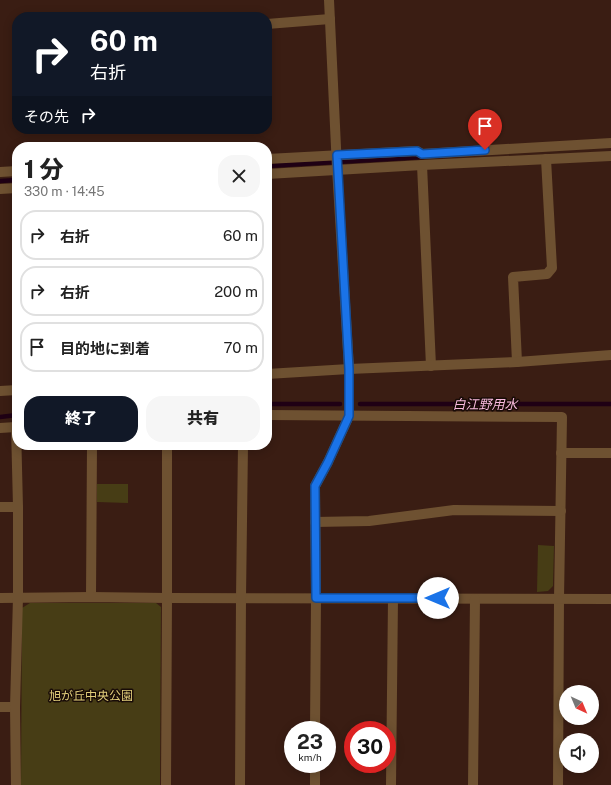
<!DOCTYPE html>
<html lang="ja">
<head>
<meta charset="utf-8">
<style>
	:root { --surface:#fff; --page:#f6f6f6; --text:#222; --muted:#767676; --line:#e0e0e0; --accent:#111827 }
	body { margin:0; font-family:"Public Sans","Noto Sans JP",sans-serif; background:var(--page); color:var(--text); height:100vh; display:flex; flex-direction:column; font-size:15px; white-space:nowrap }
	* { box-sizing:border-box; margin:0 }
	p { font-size:13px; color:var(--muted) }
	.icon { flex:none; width:22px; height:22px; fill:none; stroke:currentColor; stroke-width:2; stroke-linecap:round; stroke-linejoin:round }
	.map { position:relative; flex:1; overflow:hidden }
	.details { position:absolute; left:12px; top:142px; width:260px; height:308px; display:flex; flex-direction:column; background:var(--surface); border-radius:16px; box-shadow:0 2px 10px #0003 }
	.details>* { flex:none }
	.banner { position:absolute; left:12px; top:12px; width:260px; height:122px; border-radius:16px; box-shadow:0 2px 10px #0003; background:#111827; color:#fff; overflow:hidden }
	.needle { width:26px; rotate:136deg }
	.tools { position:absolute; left:559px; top:685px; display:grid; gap:8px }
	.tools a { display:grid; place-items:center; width:40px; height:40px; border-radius:50%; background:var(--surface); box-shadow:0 2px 10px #0003; font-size:20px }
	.speed { position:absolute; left:284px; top:721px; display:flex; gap:8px; font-size:20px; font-weight:700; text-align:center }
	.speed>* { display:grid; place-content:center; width:52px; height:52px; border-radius:50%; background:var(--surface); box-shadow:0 2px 10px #0003; line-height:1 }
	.speed small { font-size:10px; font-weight:400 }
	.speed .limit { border:6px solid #d22; background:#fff; color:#111 }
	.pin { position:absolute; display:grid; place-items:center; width:34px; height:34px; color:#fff; margin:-41px -17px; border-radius:50% 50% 50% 0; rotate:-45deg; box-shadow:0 0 4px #0007 }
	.pin .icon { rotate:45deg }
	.me { position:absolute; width:44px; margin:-22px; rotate:270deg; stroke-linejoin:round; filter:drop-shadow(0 0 3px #0008) }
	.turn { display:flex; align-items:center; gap:14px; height:84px; padding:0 12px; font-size:18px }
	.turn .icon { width:52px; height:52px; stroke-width:2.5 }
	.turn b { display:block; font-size:28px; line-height:34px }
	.then { display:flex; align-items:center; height:38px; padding:0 12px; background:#0003; gap:8px; font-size:15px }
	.round { display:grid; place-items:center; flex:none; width:42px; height:42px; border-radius:16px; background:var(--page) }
	.overview { display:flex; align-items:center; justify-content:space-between; height:68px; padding:0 12px }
	h1 { font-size:24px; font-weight:800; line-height:30px }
	.cta { display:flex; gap:8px; margin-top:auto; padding:8px 12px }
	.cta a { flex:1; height:46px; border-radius:16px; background:var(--accent); color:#fff; font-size:16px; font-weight:800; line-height:46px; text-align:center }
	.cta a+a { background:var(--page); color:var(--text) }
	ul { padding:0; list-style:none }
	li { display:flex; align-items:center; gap:12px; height:50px; margin:0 8px 6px; padding:0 4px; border:2px solid var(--line); border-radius:16px }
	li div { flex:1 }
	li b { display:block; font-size:15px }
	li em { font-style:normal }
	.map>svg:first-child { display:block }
	.green { fill:#473d15 }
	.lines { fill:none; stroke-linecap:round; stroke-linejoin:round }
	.stream { stroke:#1f0014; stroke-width:4.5 }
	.minor { stroke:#6e5131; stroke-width:10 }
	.route-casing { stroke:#114b97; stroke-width:10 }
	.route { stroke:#1a73e8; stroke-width:7 }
	.labels { text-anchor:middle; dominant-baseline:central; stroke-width:3; stroke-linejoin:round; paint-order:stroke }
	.park-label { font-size:12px; fill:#e1cd7a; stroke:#180b07 }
	.water-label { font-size:13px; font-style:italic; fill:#f9bbdf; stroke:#180b07 }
</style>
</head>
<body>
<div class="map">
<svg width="611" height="785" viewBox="0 0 611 785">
	<rect width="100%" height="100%" fill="#3a1d13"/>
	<g class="green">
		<polygon points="97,484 128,484 128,503 97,502"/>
		<polygon points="538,545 554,546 553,586 548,591 537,592"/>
		<polygon points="30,603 156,603 161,607 160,785 21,785 22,608"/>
	</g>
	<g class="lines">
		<g class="stream">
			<polyline points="267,166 424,157"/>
			<polyline points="0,181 17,180"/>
			<polyline points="267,404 340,404"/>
			<polyline points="360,404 611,404"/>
			<polyline points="0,417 17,415"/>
		</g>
		<g class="minor">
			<polyline points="267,24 330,19"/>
			<polyline points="267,159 417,151 422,154 611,143"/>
			<polyline points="422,165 431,366"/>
			<polyline points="0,172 17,171"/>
			<polyline points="267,174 422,165 611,156"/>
			<polyline points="0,189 17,188"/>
			<polyline points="517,362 513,277 547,274 552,268 546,159"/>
			<polyline points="267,374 349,369 517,362 611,355"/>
			<polyline points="0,391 17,390"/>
			<polyline points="267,415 562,417 559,599 558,785"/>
			<polyline points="0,428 16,427"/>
			<polyline points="561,453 611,453"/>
			<polyline points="0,507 18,507"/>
			<polyline points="315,522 369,521 454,510 561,511"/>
			<polyline points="91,597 92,445"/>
			<polyline points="0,598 91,597 167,598 611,599"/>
			<polyline points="0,707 15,707"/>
			<polyline points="315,730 316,598 315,486 328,462 349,416 349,369 337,168 329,0"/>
			<polyline points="16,785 15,707 18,597 18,507 16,427 17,427"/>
			<polyline points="166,785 167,598 167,445"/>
			<polyline points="240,785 241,598 243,445"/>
			<polyline points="315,785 315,764"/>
			<polyline points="391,785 393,598"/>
			<polyline points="473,785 475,599"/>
		</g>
	</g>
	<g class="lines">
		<g class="route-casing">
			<polyline id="route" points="438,598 316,598 315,486 328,462 349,416 349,369 337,155 417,151 422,154 485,150"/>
		</g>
		<use href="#route" class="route"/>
	</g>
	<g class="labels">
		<g class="park-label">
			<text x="91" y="696">旭が丘中央公園</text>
		</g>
		<g class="water-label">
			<text x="485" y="404">白江野用水</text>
		</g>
	</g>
</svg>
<div class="tools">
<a><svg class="needle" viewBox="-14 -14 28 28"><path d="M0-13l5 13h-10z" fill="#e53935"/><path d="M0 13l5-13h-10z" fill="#767676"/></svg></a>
<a><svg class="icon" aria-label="sound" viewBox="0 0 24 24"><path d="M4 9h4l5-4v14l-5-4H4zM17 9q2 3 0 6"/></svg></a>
</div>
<div class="speed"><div>23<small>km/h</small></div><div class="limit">30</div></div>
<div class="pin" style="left:485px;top:150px;background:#d93025"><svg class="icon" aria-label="arrive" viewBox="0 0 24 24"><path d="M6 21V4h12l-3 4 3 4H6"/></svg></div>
<svg class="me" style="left:438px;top:598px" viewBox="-20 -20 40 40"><circle r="19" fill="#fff"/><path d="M0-13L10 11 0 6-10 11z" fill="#1a73e8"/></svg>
<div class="banner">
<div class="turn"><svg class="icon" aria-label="right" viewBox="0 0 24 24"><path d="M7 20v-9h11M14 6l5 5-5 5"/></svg><div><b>60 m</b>右折</div></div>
<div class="then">その先<svg class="icon" aria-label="right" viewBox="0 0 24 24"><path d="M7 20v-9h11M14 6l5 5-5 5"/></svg></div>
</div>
<section class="details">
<div class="overview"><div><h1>1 分</h1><p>330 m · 14:45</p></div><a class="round"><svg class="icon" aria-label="close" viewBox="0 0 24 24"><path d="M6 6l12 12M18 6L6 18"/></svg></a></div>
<ul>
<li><svg class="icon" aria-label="right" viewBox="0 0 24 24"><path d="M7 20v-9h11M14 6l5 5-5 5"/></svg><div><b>右折</b></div><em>60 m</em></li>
<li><svg class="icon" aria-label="right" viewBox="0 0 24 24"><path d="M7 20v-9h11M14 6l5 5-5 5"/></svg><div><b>右折</b></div><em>200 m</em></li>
<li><svg class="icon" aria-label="arrive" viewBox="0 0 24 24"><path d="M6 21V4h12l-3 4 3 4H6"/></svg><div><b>目的地に到着</b></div><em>70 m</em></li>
</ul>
<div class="cta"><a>終了</a><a>共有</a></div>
</section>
</div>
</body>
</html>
